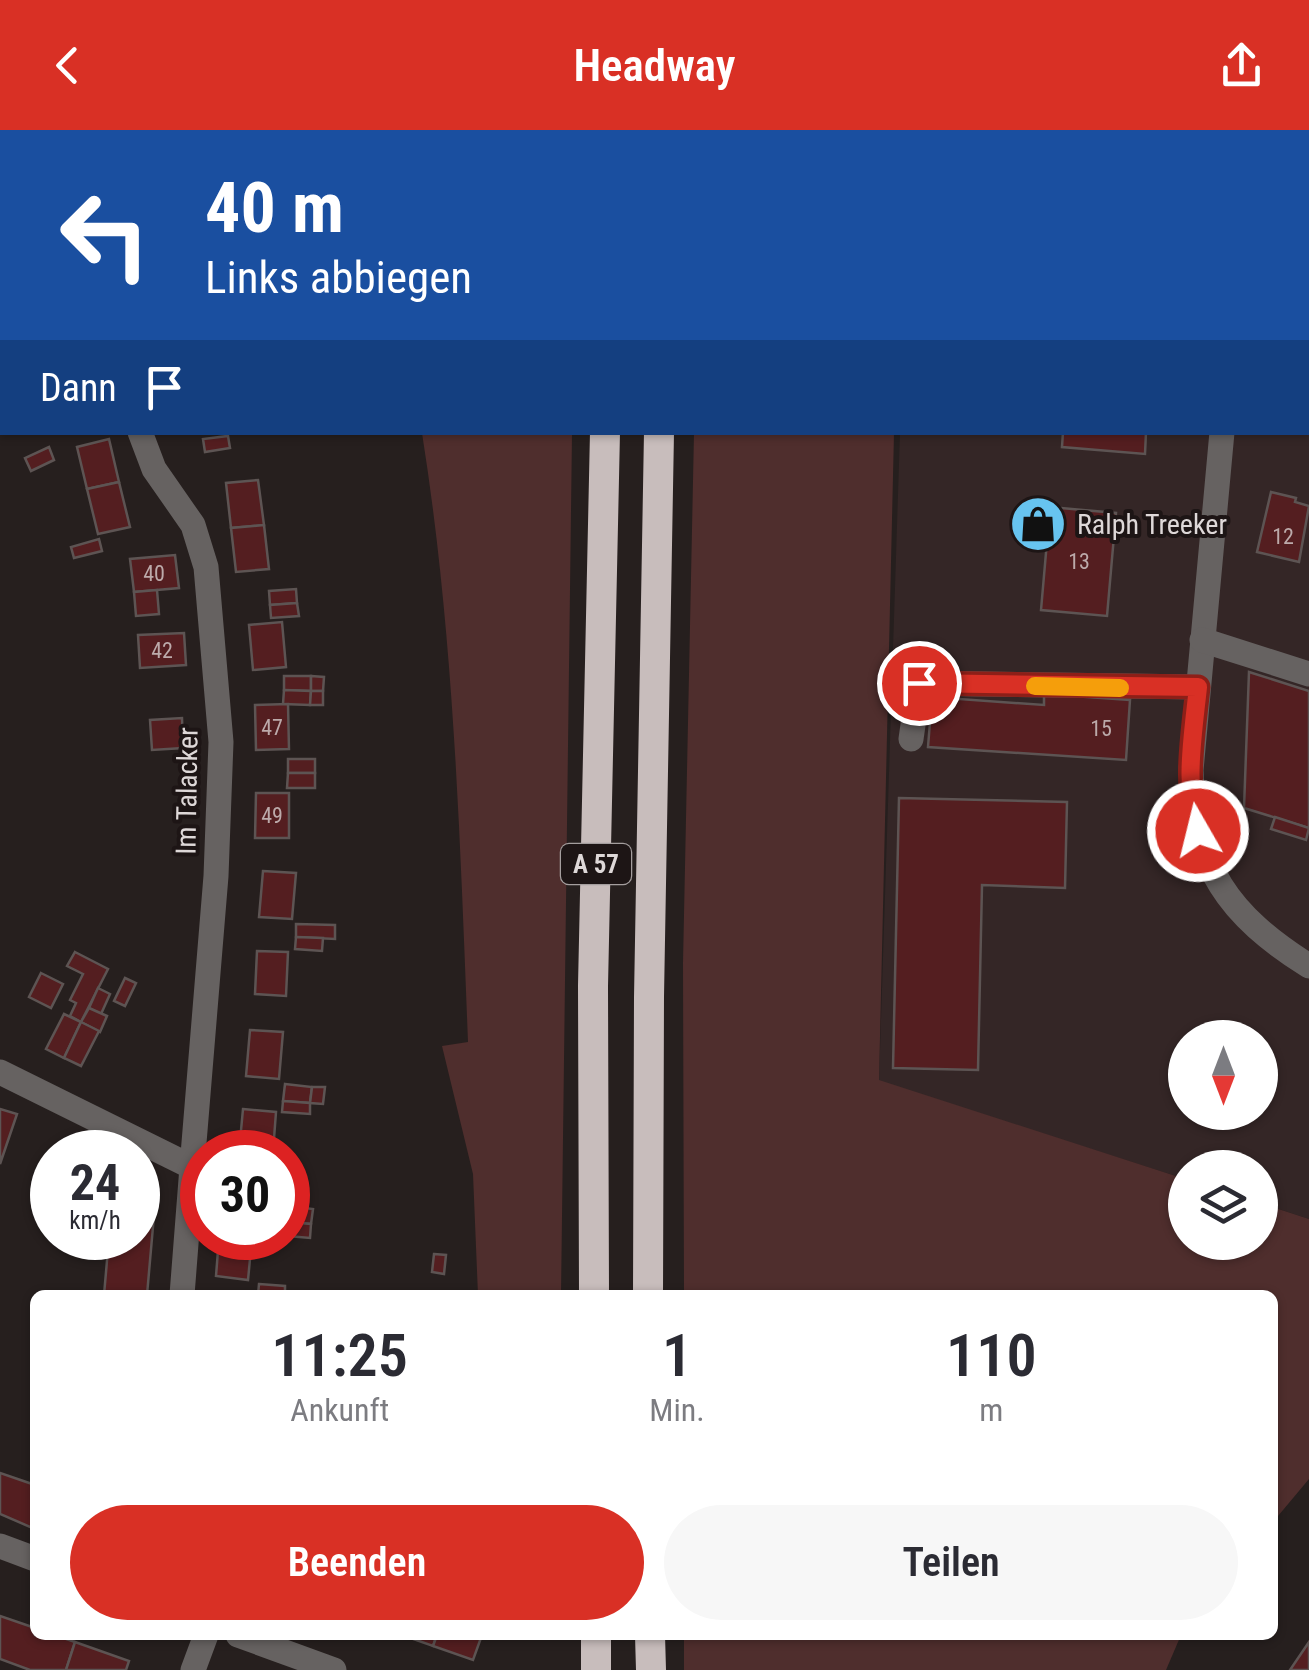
<!DOCTYPE html>
<html lang="de">
<head>
<meta charset="utf-8">
<style>
	:root { --surface:#fff; --page:#f7f7f7; --text:#2b2b33; --muted:#7c7c81; --accent:#d93025 }
	body { margin:0; font-family:"Roboto Condensed",sans-serif; background:var(--page); color:var(--text); height:100vh; display:flex; flex-direction:column; font-size:38px; white-space:nowrap }
	* { box-sizing:border-box; margin:0 }
	p { font-size:32px; color:var(--muted) }
	.icon { flex:none; width:55px; height:55px; fill:none; stroke:currentColor; stroke-width:2; stroke-linecap:round; stroke-linejoin:round }
	.map { position:relative; flex:1; overflow:hidden }
	.details { position:absolute; left:30px; top:1160px; width:1248px; height:350px; display:flex; flex-direction:column; background:var(--surface); border-radius:15px; box-shadow:0 2px 8px #0004 }
	.details>* { flex:none }
	.banner { position:absolute; left:0px; top:0px; width:1310px; height:305px; box-shadow:0 2px 8px #0004; background:#1a4fa0; color:#fff; overflow:hidden }
	.needle { width:65px; rotate:180deg }
	.fabs { position:absolute; left:1168px; top:890px; display:grid; gap:20px }
	.fabs a { display:grid; place-items:center; width:110px; height:110px; border-radius:50%; background:var(--surface); box-shadow:0 2px 8px #0004; font-size:50px }
	.speed { position:absolute; left:30px; top:1000px; display:flex; gap:20px; font-size:50px; font-weight:700; text-align:center }
	.speed>* { display:grid; place-content:center; width:130px; height:130px; border-radius:50%; background:var(--surface); box-shadow:0 2px 8px #0004; line-height:1 }
	.speed small { font-size:25px; font-weight:400 }
	.speed .limit { border:15px solid #d22; background:#fff; color:#111 }
	.pin { position:absolute; display:grid; place-items:center; width:85px; height:85px; color:#fff; margin:-42px; border:5px solid #fff; border-radius:50%; box-shadow:0 2px 10px #0007 }
	.me { position:absolute; width:110px; margin:-55px; rotate:352deg; stroke-linejoin:round; filter:drop-shadow(0 0 8px #0008) }
	.turn { display:flex; align-items:center; gap:35px; height:210px; padding:0 40px; font-size:45px }
	.turn .icon { width:130px; height:130px; stroke-width:2.5 }
	.turn b { display:block; font-size:70px; line-height:85px }
	.then { display:flex; align-items:center; height:95px; padding:0 40px; background:#0003; gap:20px; font-size:38px }
	.eta { display:flex; justify-content:space-evenly; align-items:center; height:170px; text-align:center }
	.eta b { font-size:60px; font-weight:600; line-height:70px }
	.cta { display:flex; gap:20px; margin-top:auto; padding:20px 40px }
	.cta a { flex:1; height:115px; border-radius:60px; background:var(--accent); color:#fff; font-size:40px; font-weight:600; line-height:115px; text-align:center }
	.cta a+a { background:var(--page); color:var(--text) }
	header { display:flex; justify-content:space-between; align-items:center; height:130px; padding:0 40px; background:var(--accent); color:#fff; font-size:45px; font-weight:600 }
	.map>svg:first-child { display:block }
	.built { fill:#342626; fill-rule:evenodd }
	.green { fill:#4f2e2d }
	.building { fill:#541e20; stroke:#5d5453; stroke-width:2.5 }
	.lines { fill:none; stroke-linecap:round; stroke-linejoin:round }
	.minor { stroke:#666261; stroke-width:25 }
	.highway { stroke:#c8bdbc; stroke-width:30 }
	.route-casing { stroke:#8d1f18; stroke-width:25 }
	.route { stroke:#d93025; stroke-width:18 }
	.slow { stroke:#f59e0b; stroke-width:18 }
	.labels { text-anchor:middle; dominant-baseline:central; stroke-width:8; stroke-linejoin:round; paint-order:stroke }
	.number-label { font-size:22px; fill:#bcaaaa }
	.shield { fill:#1d1515; stroke:#a49e9e; stroke-width:2.5 }
	.shield-label { font-size:25px; font-weight:bold; fill:#ded8d8 }
	.poi-label { font-size:28px; fill:#ded8d8; stroke:#1d1515; text-anchor:start }
	.street-label { font-size:28px; fill:#ded8d8; stroke:#1d1515 }
</style>
</head>
<body>
<header><svg class="icon" aria-label="back" viewBox="0 0 24 24"><path d="M15 5l-7 7 7 7"/></svg>Headway<svg class="icon" aria-label="share" viewBox="0 0 24 24"><path d="M12 15V3M7 8l5-5 5 5M5 13v7h14v-7"/></svg></header>
<div class="map">
<svg width="1309" height="1540" viewBox="0 0 1309 1540">
	<rect width="100%" height="100%" fill="#261f1e"/>
	<path class="built" d="M909 0H1309V1089L1260 1073V1038H1185V1049L879 951 900 303 1308 302V2ZM1185 908H1260V982H1185Z"/>
	<g class="green">
		<path d="M422 303H572L561 1165H478L473 1044 442 916 468 912C460 709 454 504 422 303Z"/>
		<polygon points="694,303 894,303 879,950 1185,1049 1185,1112 1260,1112 1260,1073 1309,1089 1309,1349 1273,1392 1272,1165 684,1165 683,833"/>
		<polygon points="684,1505 1181,1505 1166,1540 684,1540"/>
	</g>
	<g class="building">
		<polygon points="1063,302 1146,302 1145,324 1062,317"/>
		<polygon points="228,306 230,318 205,322 203,309"/>
		<polygon points="109,309 119,352 87,359 77,317"/>
		<polygon points="49,317 54,330 31,341 25,328"/>
		<polygon points="258,350 264,395 231,398 226,353"/>
		<polygon points="119,352 130,397 98,404 87,359"/>
		<polygon points="1271,362 1296,368 1295,372 1309,376 1299,432 1257,422"/>
		<polygon points="1050,377 1116,383 1107,486 1041,480"/>
		<polygon points="264,395 269,439 236,442 231,398"/>
		<polygon points="99,409 102,421 74,428 71,417"/>
		<polygon points="175,425 179,458 134,462 130,429"/>
		<polygon points="296,459 297,473 270,475 269,461"/>
		<polygon points="157,460 159,484 136,486 134,462"/>
		<polygon points="297,473 299,486 271,488 270,475"/>
		<polygon points="282,492 286,537 253,540 249,495"/>
		<polygon points="184,503 186,535 140,538 138,505"/>
		<polygon points="1249,542 1309,561 1309,698 1244,678"/>
		<polygon points="284,546 311,546 311,561 284,560"/>
		<polygon points="311,546 324,547 323,561 311,561"/>
		<polygon points="284,560 311,561 310,575 283,574"/>
		<polygon points="311,561 323,561 323,575 310,575"/>
		<polygon points="1044,564 1130,570 1126,630 928,617 932,567 1044,575"/>
		<polygon points="288,574 289,619 256,620 255,575"/>
		<polygon points="182,588 183,618 152,620 150,590"/>
		<rect x="288" y="629" width="27" height="14"/>
		<polygon points="288,643 315,643 315,658 287,658"/>
		<polygon points="256,663 289,663 289,708 255,708"/>
		<polygon points="899,668 1067,672 1065,758 982,755 978,940 893,938"/>
		<polygon points="1275,687 1309,698 1306,710 1271,699"/>
		<polygon points="263,741 296,743 292,789 259,787"/>
		<polygon points="296,794 335,795 335,809 296,807"/>
		<polygon points="296,807 323,808 322,821 295,819"/>
		<polygon points="257,821 288,822 286,866 255,864"/>
		<polygon points="75,822 108,839 81,892 70,886 76,873 70,870 83,844 67,836"/>
		<polygon points="41,843 63,854 51,878 29,867"/>
		<polygon points="125,848 136,853 125,876 114,871"/>
		<polygon points="98,858 110,864 101,884 89,878"/>
		<polygon points="89,878 107,886 100,902 81,892"/>
		<polygon points="64,884 81,892 64,928 46,919"/>
		<polygon points="81,892 99,901 81,936 64,928"/>
		<polygon points="250,900 283,902 279,949 246,946"/>
		<polygon points="285,954 312,957 310,973 283,971"/>
		<polygon points="312,957 325,957 323,974 310,973"/>
		<polygon points="283,971 310,973 310,984 282,982"/>
		<polygon points="0,979 17,984 0,1034"/>
		<polygon points="243,979 276,982 273,1022 239,1022"/>
		<polygon points="288,1076 313,1079 311,1094 288,1092"/>
		<polygon points="138,1083 154,1085 147,1165 104,1165 109,1108 138,1108"/>
		<polygon points="288,1092 311,1094 310,1108 288,1106"/>
		<polygon points="219,1108 252,1108 248,1150 216,1146"/>
		<polygon points="434,1124 446,1125 444,1144 432,1142"/>
		<polygon points="259,1154 285,1156 285,1165 258,1165"/>
		<polygon points="0,1343 35,1355 35,1399 0,1384"/>
		<polygon points="0,1486 35,1498 35,1505 55,1505 75,1512 66,1540 30,1540 0,1529"/>
		<polygon points="402,1505 437,1505 433,1516"/>
		<polygon points="437,1505 482,1505 473,1530 433,1516"/>
		<polygon points="75,1512 129,1531 126,1540 66,1540"/>
		<polygon points="1309,1512 1309,1540 1290,1540"/>
	</g>
	<g class="lines">
		<g class="minor">
			<polyline points="390,0 390,2"/>
			<polyline points="1261,2 1261,0"/>
			<polyline points="0,16 2,25"/>
			<polyline points="140,302 154,339 193,395 206,437 221,612 216,746 192,1037"/>
			<path d="M1222 302 1191 640C1194 737 1228 785 1309 836"/>
			<polyline points="1202,510 1309,544"/>
			<polyline points="911,609 919,553 1198,557"/>
			<polyline points="0,942 192,1037 182,1165"/>
			<polyline points="0,1416 35,1429"/>
			<polyline points="238,1505 334,1540"/>
			<polyline points="193,1540 206,1505"/>
		</g>
		<g class="highway">
			<polyline points="612,2 612,0"/>
			<polyline points="665,2 665,0"/>
			<polyline points="594,1165 593,856 605,302"/>
			<polyline points="648,1165 649,867 659,302"/>
			<polyline points="596,1505 596,1540"/>
			<polyline points="650,1505 651,1540"/>
		</g>
	</g>
	<g class="lines">
		<g class="route-casing">
			<path id="route" d="M919 553 1198 557C1193 605 1184 655 1198 701"/>
		</g>
		<use href="#route" class="route"/>
		<polyline class="slow" points="1035,556 1120,558"/>
	</g>
	<defs>
		<g id="shop-disc" transform="scale(2.875)"><circle r="9.5" fill="#67c4f0" stroke="#1d1515"/><path d="M-5-2.5h2.3a2.7 3.5 0 0 1 5.4 0H5L5.5 6h-11ZM-1.5-2.5h3a1.5 2.3 0 0 0-3 0Z" fill="#111"/></g>
	</defs>
	<g fill-rule="evenodd">
		<use href="#shop-disc" x="1038" y="394"/>
	</g>
	<g class="labels">
		<g class="number-label">
			<text x="1283" y="406">12</text>
			<text x="1079" y="431">13</text>
			<text x="154" y="443">40</text>
			<text x="162" y="520">42</text>
			<text x="272" y="597">47</text>
			<text x="1101" y="598">15</text>
			<text x="272" y="685">49</text>
		</g>
		<rect class="shield" x="561" y="714" width="70" height="40" rx="8"/>
		<g class="shield-label">
			<text x="596" y="734">A 57</text>
		</g>
		<g class="poi-label">
			<text x="1077" y="394">Ralph Treeker</text>
		</g>
		<g class="street-label">
			<text transform="translate(187 661) rotate(-89)">Im Talacker</text>
		</g>
	</g>
</svg>
<div class="fabs">
<a><svg class="needle" viewBox="-14 -14 28 28"><path d="M0-13l5 13h-10z" fill="#e53935"/><path d="M0 13l5-13h-10z" fill="#7c7c81"/></svg></a>
<a><svg class="icon" aria-label="layers" viewBox="0 0 24 24"><path d="M12 4l9 5-9 5-9-5zM3 14l9 5 9-5"/></svg></a>
</div>
<div class="speed"><div>24<small>km/h</small></div><div class="limit">30</div></div>
<div class="pin" style="left:919px;top:553px;background:#d93025"><svg class="icon" aria-label="arrive" viewBox="0 0 24 24"><path d="M6 21V4h12l-3 4 3 4H6"/></svg></div>
<svg class="me" style="left:1198px;top:701px" viewBox="-20 -20 40 40"><circle r="17" fill="#d93025" stroke="#fff" stroke-width="3"/><path d="M0-11L8 9 0 5-8 9z" fill="#fff"/></svg>
<div class="banner">
<div class="turn"><svg class="icon" aria-label="left" viewBox="0 0 24 24"><path d="M17 20v-9H6M10 6l-5 5 5 5"/></svg><div><b>40 m</b>Links abbiegen</div></div>
<div class="then">Dann<svg class="icon" aria-label="arrive" viewBox="0 0 24 24"><path d="M6 21V4h12l-3 4 3 4H6"/></svg></div>
</div>
<section class="details">
<div class="eta">
<div><b>11:25</b><p>Ankunft</p></div>
<div><b>1</b><p>Min.</p></div>
<div><b>110</b><p>m</p></div>
</div>
<div class="cta"><a>Beenden</a><a>Teilen</a></div>
</section>
</div>
</body>
</html>
